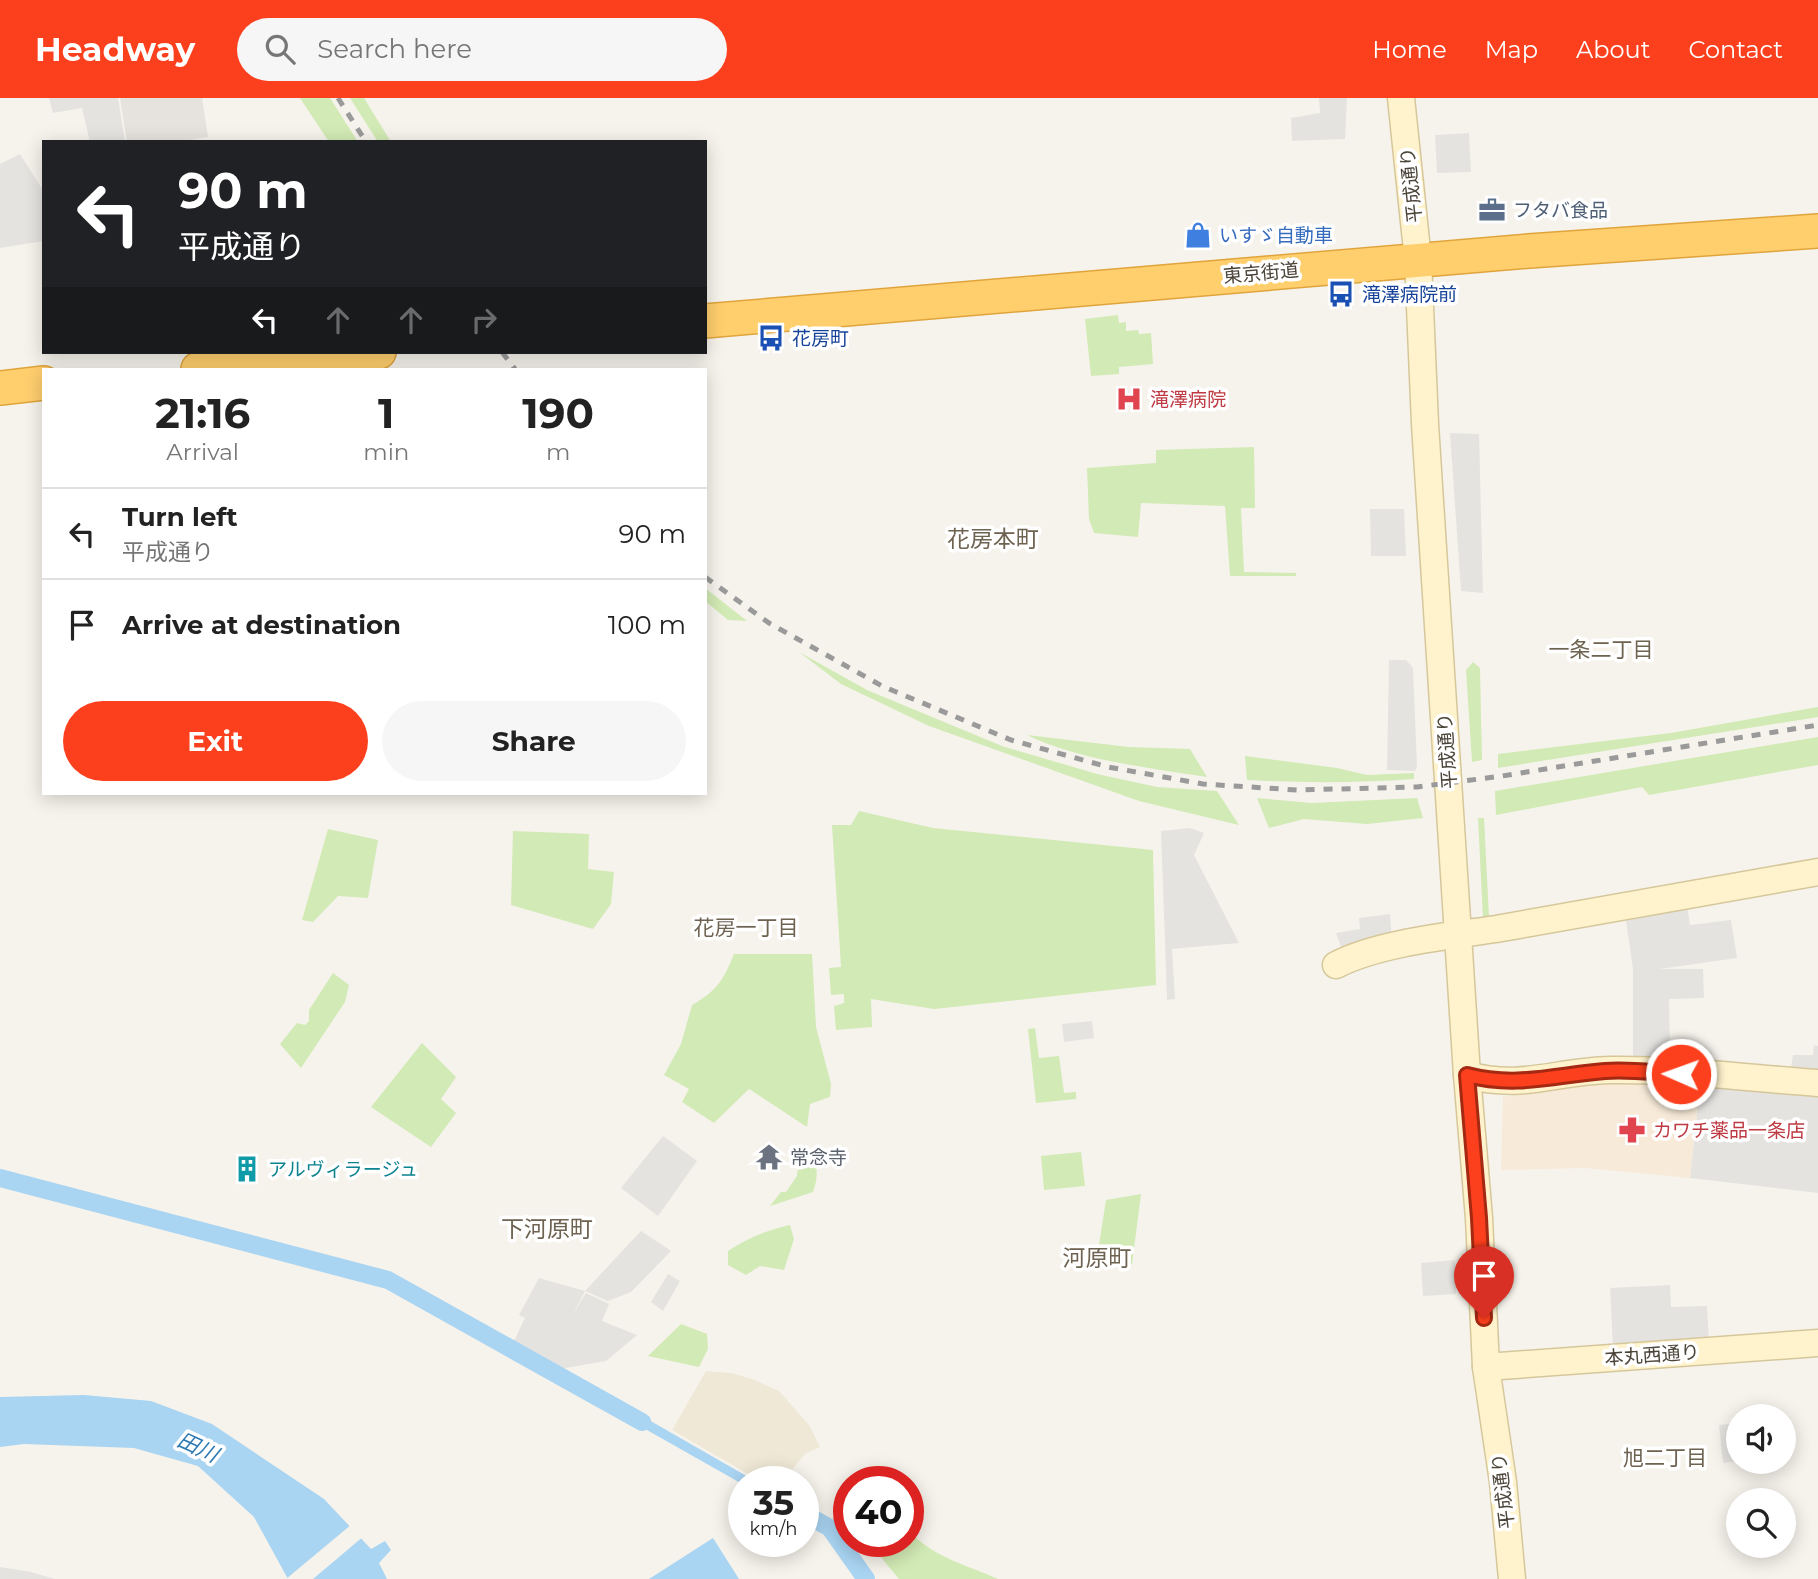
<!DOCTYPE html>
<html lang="en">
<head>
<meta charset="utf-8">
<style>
	:root { --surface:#fff; --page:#f6f6f6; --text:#222; --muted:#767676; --line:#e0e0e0; --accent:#fc3f1d }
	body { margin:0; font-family:Montserrat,"Noto Sans JP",sans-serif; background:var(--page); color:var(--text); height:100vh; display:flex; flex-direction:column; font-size:26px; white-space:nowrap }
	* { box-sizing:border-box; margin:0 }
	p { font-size:23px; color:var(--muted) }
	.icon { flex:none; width:38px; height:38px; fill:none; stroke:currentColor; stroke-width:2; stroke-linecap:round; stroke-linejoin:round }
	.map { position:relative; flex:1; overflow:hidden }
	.drawer { position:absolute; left:42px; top:270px; width:665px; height:427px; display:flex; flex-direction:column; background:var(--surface); border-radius:0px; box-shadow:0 4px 18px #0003 }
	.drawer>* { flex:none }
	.top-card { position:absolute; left:42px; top:42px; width:665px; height:214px; border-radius:0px; box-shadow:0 4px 18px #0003; background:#202124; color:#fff; overflow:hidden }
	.tools { position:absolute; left:1726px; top:1306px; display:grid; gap:14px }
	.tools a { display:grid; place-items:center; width:70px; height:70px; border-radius:50%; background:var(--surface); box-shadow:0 4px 18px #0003; font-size:35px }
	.speed { position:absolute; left:728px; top:1368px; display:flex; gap:14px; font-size:35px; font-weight:700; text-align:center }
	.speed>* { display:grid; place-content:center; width:91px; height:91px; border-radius:50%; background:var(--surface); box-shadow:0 4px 18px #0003; line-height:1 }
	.speed small { font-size:18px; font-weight:400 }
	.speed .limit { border:10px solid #d22; background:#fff; color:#111 }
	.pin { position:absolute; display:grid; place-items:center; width:60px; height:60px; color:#fff; margin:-72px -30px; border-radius:50% 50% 50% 0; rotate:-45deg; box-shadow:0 0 7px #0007 }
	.pin .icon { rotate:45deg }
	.me { position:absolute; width:77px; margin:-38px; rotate:272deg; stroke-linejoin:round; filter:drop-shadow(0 0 5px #0008) }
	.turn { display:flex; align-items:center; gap:24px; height:147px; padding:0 21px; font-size:32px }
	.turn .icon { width:91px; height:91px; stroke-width:2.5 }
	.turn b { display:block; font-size:49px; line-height:60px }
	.lanes { display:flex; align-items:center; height:66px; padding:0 21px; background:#0003; justify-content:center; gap:35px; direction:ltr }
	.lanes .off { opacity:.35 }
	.eta { display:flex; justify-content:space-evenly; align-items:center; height:119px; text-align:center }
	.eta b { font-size:42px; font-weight:700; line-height:49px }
	.cta { display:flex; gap:14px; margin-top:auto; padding:14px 21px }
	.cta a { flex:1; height:80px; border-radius:42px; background:var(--accent); color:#fff; font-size:28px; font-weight:700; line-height:80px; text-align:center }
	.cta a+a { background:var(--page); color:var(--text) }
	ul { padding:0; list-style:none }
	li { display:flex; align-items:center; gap:21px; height:91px; padding:0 21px; border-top:2px solid var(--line) }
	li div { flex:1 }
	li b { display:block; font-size:26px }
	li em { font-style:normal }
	header { display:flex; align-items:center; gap:42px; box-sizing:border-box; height:98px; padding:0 35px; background:var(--accent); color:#fff }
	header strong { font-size:33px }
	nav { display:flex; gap:38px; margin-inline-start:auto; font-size:24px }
	.search { width:490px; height:63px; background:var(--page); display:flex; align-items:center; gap:18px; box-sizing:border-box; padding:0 24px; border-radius:38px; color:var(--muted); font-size:26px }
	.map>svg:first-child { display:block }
	.commercial { fill:#f7ead8 }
	.industrial { fill:#e6e2dd }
	.education { fill:#efe8d6 }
	.green { fill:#d2eab5 }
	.parking { fill:#e5e3e0 }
	.water { fill:#a9d4f2 }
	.pier { fill:#f6f3ec }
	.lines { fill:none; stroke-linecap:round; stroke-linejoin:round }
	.canal { stroke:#a9d4f2; stroke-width:18 }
	.secondary-casing { stroke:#d6c79b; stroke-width:29 }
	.highway-casing { stroke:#e0a43c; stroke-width:36 }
	.secondary { stroke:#fff3cd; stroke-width:26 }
	.highway { stroke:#ffcf6e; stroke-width:33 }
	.rail { stroke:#9a9a9a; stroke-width:5; stroke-dasharray:9 9; stroke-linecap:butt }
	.route-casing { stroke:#a42913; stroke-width:18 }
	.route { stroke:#fc3f1d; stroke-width:12 }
	.labels { text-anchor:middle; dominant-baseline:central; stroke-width:7; stroke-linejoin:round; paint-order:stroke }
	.street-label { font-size:19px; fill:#4b4439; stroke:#fff }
	.service-label { font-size:19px; fill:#4e5e75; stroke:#fff; text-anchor:start }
	.shop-label { font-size:19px; fill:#366cbe; stroke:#fff; text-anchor:start }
	.transit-label { font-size:19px; fill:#164399; stroke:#fff; text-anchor:start }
	.health-label { font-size:19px; fill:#be3a42; stroke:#fff; text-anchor:start }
	.worship-label { font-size:19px; fill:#5b616d; stroke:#fff; text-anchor:start }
	.culture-label { font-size:19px; fill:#0d838f; stroke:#fff; text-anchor:start }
	.neighbourhood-label { font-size:21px; fill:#6e6250; stroke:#fff }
	.water-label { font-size:21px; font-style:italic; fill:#2e7ab2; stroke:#fff }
	.quarter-label { font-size:23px; fill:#6e6250; stroke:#fff }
</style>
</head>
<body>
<header>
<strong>Headway</strong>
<div class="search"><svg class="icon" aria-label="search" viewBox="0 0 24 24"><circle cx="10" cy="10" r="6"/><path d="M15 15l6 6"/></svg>Search here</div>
<nav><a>Home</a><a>Map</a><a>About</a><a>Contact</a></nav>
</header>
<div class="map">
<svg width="1818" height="1481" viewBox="0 0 1818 1481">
	<rect width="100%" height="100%" fill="#f6f3ec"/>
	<polygon class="commercial" points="1640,983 1700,988 1690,1080 1585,1070 1501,1072 1503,999 1569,987"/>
	<polygon class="industrial" points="120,0 202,0 208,39 176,44 127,44"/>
	<polygon class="education" points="706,1273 731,1275 752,1281 779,1293 809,1327 820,1349 805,1356 782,1384 762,1384 672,1332"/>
	<g class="green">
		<polygon points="300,0 330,0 358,44 329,44"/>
		<polygon points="350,0 364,0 391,44 378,44"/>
		<polygon points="1118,217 1119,225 1126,224 1126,233 1138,232 1139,236 1151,235 1153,266 1119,269 1119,276 1091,278 1085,221"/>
		<polygon points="1254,349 1255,410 1241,410 1244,474 1296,475 1296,478 1230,478 1225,408 1141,405 1138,439 1094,435 1089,421 1087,370 1156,365 1156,352"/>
		<polygon points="705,490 747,523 728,522 705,503"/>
		<polygon points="799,554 867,592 1002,648 1097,676 1157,689 1217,693 1239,727 1139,703 929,628 841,586"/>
		<polygon points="1473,564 1480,570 1482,662 1472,664 1466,572"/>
		<polygon points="1818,609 1818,619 1498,670 1498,656 1671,635"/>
		<path d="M1027 637 1129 649 1190 651 1207 679C1150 670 1078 662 1027 637Z"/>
		<polygon points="1818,639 1818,667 1649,697 1642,689 1496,717 1495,693"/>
		<path d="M1245 658 1337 670 1367 677 1414 675V681C1358 685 1303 685 1247 682Z"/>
		<polygon points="1257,700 1312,705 1417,700 1423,720 1367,726 1304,721 1269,730"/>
		<polygon points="859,713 933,730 1153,752 1156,887 934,911 871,901 872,929 836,932 834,908 844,905 844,896 831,897 829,870 841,869 832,727 851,727"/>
		<polygon points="1478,720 1484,720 1489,819 1483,820"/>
		<polygon points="328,731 378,742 368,800 338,798 313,824 302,822"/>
		<polygon points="513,733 589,736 588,771 614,774 611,806 593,831 511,807"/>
		<path d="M734 856H812L816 929 831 986 830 999 810 1006 807 1029 749 991 714 1025 682 1004 689 991 664 977 681 946 692 907C717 893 724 881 734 856Z"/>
		<polygon points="333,875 349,887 345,904 301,970 280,946 297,925 305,927 309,923 309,912"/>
		<polygon points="1035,930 1039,960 1059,958 1064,995 1076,994 1076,1001 1036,1005 1028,931"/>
		<polygon points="422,945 456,979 441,1001 456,1015 431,1049 371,1009"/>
		<path d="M809 1052C818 1067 819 1077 813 1094L770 1108 781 1094H786L797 1078 799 1063Z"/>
		<polygon points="1081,1054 1085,1088 1044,1092 1041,1058"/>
		<polygon points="1141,1096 1132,1166 1097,1160 1106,1102"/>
		<path d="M790 1127 794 1141 784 1172 760 1168 746 1177 728 1167V1153C748 1140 767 1132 790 1127Z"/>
		<polygon points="681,1226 707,1236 708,1251 699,1269 648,1258"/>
		<path d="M913 1437C938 1461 967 1467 998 1481H899L869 1445 897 1451 905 1444H908Z"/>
	</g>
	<g class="parking">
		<polygon points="49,0 118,0 125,44 90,44 82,10 53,15"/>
		<polygon points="1319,0 1347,0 1345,41 1292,43 1291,20 1320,15"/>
		<polygon points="1469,35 1471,74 1437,75 1435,37"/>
		<polygon points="20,56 44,94 44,143 0,150 0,66"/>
		<polygon points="1450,335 1479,336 1483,495 1461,493"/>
		<polygon points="1370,411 1404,411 1406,458 1371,458"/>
		<polygon points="1389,562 1406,562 1413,570 1417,669 1415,673 1387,672"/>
		<polygon points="1190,730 1204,735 1194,757 1239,845 1172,851 1175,901 1167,902 1161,733"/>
		<polygon points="1687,807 1690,827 1731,822 1737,860 1660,871 1703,871 1704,900 1669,901 1670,958 1633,959 1633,871 1625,816"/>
		<polygon points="1390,816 1392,844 1343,854 1336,835 1360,831 1359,820"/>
		<polygon points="1092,923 1094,940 1064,944 1062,926"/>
		<polygon points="1814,947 1818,948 1818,972 1791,970 1793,957 1813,957"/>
		<polygon points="1700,988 1818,997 1818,1095 1690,1080"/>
		<polygon points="663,1038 697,1063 658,1118 621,1090"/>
		<polygon points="641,1133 671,1153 631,1194 608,1203 585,1193 573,1216 586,1195 609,1206 602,1223 637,1237 606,1263 560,1271 513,1245 525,1220 519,1217 539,1180 585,1193"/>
		<polygon points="1455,1162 1456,1196 1423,1198 1421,1165"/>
		<polygon points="668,1176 680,1183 663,1213 651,1204"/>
		<polygon points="1670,1187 1671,1209 1707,1208 1709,1245 1613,1250 1610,1190"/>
		<polygon points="1738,1325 1738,1363 1723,1365 1719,1327"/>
		<polygon points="0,1469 31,1474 55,1481 0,1481"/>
	</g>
	<g class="water">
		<polygon points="84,1297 151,1303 212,1326 324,1401 371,1451 385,1443 391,1452 379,1465 387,1481 288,1481 254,1419 198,1368 134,1350 24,1346 0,1349 0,1299"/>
		<polygon points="621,1306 757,1384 744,1384 744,1387 624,1319"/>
		<polygon points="803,1410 830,1426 848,1447 841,1451 827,1433 803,1420"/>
		<polygon points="713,1440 739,1481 649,1481"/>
	</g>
	<polygon class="pier" points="352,1426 364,1438 313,1481 286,1481"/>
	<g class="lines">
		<g class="canal">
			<polyline points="0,1080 388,1182 642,1324"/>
			<polyline points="803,1415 830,1430 866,1481"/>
		</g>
		<g class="secondary-casing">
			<g id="secondary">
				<polyline points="1401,0 1418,162 1425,326 1467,977 1479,1120 1486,1269 1503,1384 1512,1481"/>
				<path d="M1336 867C1378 845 1449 838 1496 831L1818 774"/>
				<path d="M1467 977C1523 992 1556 973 1610 972 1679 971 1749 980 1818 985"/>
				<polyline points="1486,1269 1818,1245"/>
			</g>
		</g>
		<g class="highway-casing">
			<g id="highway">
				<polyline points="705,223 1529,153 1818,133"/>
				<polyline points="198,271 379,254"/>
				<polyline points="0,290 44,285"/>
			</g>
		</g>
		<use href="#secondary" class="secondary"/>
		<use href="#highway" class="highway"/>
		<g class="rail">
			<polyline points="338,0 366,44"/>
			<polyline points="502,254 515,271"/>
			<polyline points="705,479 769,525 882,588 1011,642 1108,669 1203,686 1297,692 1417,689 1502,678 1818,627"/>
		</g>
	</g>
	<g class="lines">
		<g class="route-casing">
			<path id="route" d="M1484 1220 1479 1120 1467 977C1517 990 1555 977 1605 973 1630 971 1656 975 1681 976"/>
		</g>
		<use href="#route" class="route"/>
	</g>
	<defs>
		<g id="office-bare" transform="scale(2.1)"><path d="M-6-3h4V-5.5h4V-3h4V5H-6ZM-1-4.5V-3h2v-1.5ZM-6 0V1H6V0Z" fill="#5c6f8a" stroke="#fff" stroke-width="2.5" paint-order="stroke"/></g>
		<g id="shop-bare" transform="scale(2.1)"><path d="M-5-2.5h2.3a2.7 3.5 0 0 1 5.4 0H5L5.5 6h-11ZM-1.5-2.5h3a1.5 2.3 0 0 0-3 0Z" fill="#3f7fe0" stroke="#fff" stroke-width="2.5" paint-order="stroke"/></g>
		<g id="bus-bare" transform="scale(2.1)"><path d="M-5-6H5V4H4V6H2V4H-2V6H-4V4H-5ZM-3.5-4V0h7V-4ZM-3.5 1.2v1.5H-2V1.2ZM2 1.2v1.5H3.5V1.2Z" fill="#1a4fb4" stroke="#fff" stroke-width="2.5" paint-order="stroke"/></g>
		<g id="hospital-bare" transform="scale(2.1)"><path d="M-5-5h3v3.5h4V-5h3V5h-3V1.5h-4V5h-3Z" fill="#e0444e" stroke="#fff" stroke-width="2.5" paint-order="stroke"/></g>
		<g id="pharmacy-bare" transform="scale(2.1)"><path d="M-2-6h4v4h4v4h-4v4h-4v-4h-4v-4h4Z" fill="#e0444e" stroke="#fff" stroke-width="2.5" paint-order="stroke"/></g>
		<g id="temple-bare" transform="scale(2.1)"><path d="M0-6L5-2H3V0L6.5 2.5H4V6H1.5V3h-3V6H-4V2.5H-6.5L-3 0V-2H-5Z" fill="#6b7280" stroke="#fff" stroke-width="2.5" paint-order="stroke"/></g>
		<g id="building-bare" transform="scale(2.1)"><path d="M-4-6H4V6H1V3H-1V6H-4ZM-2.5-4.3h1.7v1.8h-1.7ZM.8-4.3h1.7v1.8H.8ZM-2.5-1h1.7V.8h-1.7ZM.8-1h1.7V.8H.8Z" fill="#0f9aa8" stroke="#fff" stroke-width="2.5" paint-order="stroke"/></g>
	</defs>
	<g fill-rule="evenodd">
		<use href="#office-bare" x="1492" y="112"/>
		<use href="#shop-bare" x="1198" y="137"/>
		<use href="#bus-bare" x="1341" y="196"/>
		<use href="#bus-bare" x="771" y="240"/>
		<use href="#hospital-bare" x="1129" y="301"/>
		<use href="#pharmacy-bare" x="1632" y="1032"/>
		<use href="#temple-bare" x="769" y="1059"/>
		<use href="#building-bare" x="247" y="1071"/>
	</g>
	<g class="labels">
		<g class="street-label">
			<text transform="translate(1411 87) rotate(-96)">平成通り</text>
			<text transform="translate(1261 175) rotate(-5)">東京街道</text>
			<text transform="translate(1447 653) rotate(-94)">平成通り</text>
			<text transform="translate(1652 1257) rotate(-4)">本丸西通り</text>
			<text transform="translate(1503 1393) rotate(-97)">平成通り</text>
		</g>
		<g class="service-label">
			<text x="1513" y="112">フタバ食品</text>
		</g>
		<g class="shop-label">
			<text x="1219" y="137">いすゞ自動車</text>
		</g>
		<g class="transit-label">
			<text x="1362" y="196">滝澤病院前</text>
			<text x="792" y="240">花房町</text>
		</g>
		<g class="health-label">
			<text x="1150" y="301">滝澤病院</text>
			<text x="1653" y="1032">カワチ薬品一条店</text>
		</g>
		<g class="worship-label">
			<text x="790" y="1059">常念寺</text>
		</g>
		<g class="culture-label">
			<text x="268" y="1071">アルヴィラージュ</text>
		</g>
		<g class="neighbourhood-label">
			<text x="1601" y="551">一条二丁目</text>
			<text x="746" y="829">花房一丁目</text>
			<text x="1665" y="1359">旭二丁目</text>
		</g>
		<g class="water-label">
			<text transform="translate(198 1349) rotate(25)">田川</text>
		</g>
		<g class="quarter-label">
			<text x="993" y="441">花房本町</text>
			<text x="547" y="1131">下河原町</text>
			<text x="1097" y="1160">河原町</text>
		</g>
	</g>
</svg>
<div class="tools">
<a><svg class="icon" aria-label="sound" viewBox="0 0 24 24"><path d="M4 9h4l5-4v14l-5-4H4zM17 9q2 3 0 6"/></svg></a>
<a><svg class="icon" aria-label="search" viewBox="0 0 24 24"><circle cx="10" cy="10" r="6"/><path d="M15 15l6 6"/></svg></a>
</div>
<div class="speed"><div>35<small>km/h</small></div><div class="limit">40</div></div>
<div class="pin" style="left:1484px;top:1220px;background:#d93025"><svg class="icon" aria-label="arrive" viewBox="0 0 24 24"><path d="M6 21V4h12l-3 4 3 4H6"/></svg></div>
<svg class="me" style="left:1681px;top:976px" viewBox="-20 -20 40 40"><circle r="17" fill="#fc3f1d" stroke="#fff" stroke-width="3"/><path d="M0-11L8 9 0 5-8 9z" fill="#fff"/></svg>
<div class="top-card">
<div class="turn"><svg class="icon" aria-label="left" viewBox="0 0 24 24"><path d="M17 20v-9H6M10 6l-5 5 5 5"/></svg><div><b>90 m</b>平成通り</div></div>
<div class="lanes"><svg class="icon" aria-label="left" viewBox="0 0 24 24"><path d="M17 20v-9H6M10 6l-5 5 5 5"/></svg><svg class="icon off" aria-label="ahead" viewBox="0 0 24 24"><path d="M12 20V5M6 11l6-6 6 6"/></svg><svg class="icon off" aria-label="ahead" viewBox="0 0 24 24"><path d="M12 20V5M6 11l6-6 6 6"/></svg><svg class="icon off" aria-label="right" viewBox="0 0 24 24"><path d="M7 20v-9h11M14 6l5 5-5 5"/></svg></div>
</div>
<section class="drawer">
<div class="eta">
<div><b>21:16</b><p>Arrival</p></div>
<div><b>1</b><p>min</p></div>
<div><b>190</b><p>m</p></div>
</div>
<ul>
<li><svg class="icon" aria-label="left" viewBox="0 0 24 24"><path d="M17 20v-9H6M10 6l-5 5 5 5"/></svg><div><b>Turn left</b><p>平成通り</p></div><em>90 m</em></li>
<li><svg class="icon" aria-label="arrive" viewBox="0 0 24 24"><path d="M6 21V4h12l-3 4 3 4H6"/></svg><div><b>Arrive at destination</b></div><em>100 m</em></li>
</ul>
<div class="cta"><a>Exit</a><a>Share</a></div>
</section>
</div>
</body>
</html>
